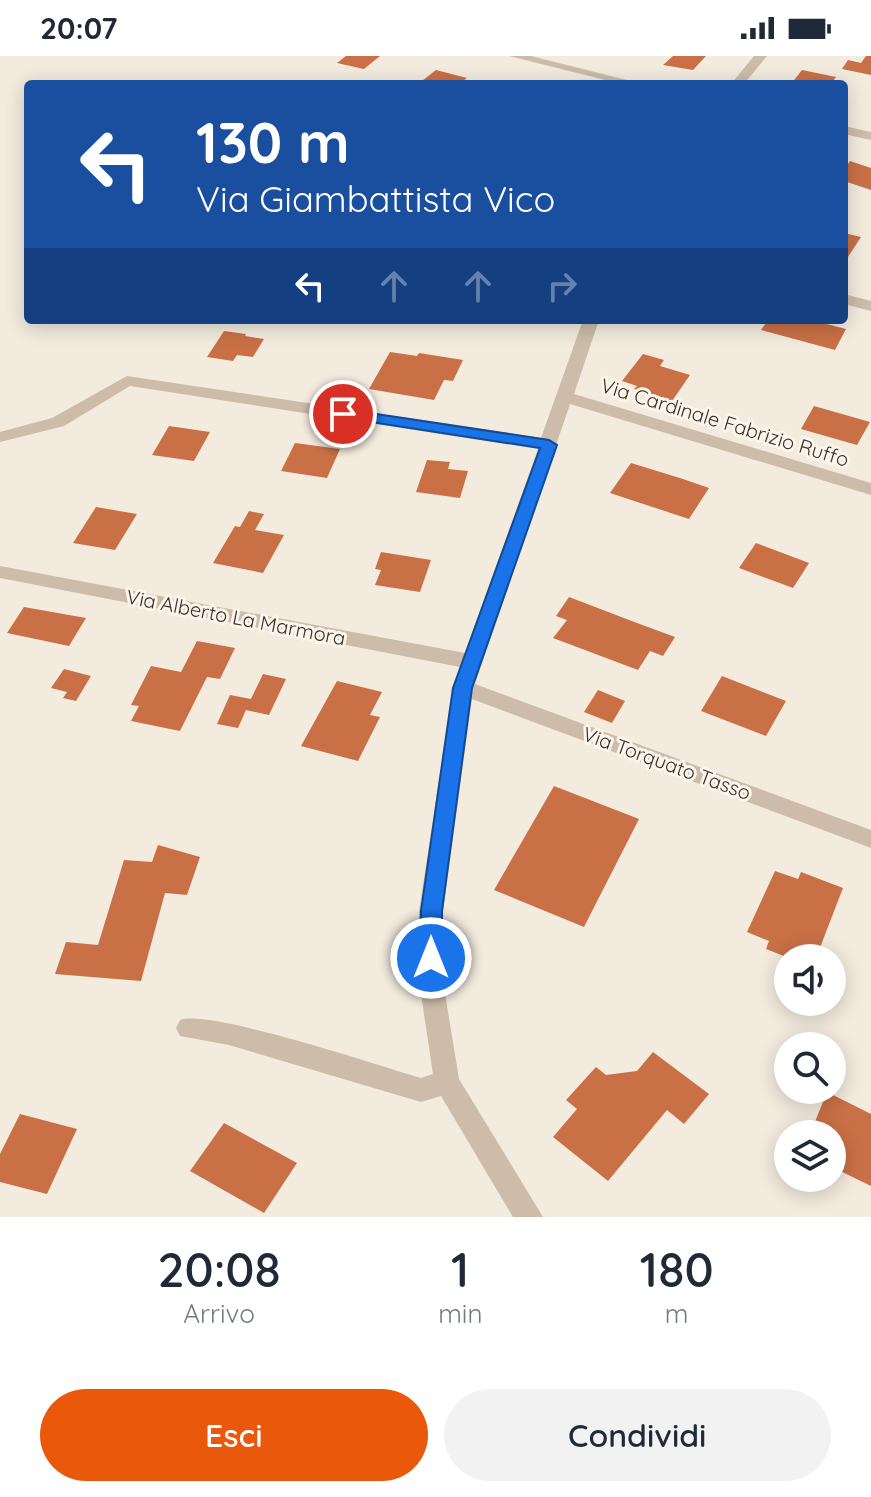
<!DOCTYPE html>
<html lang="it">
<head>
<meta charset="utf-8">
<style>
	:root { --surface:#fff; --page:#f2f2f3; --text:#1f2937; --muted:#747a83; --accent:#ea580c }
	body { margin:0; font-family:Quicksand,sans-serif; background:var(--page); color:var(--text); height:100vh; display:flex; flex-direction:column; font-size:30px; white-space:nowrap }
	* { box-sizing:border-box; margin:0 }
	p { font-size:26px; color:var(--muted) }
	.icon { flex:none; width:44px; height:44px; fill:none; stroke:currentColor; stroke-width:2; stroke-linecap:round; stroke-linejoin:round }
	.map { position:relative; height:1161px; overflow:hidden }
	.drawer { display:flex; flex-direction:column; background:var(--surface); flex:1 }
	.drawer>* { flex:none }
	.banner { position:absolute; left:24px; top:24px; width:824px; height:244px; border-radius:8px; box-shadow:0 4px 20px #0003; background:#1a4fa0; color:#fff; overflow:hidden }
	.controls { position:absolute; left:774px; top:888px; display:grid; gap:16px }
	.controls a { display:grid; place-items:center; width:72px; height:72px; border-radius:50%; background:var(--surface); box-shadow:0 4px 20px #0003; font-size:40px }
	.pin { position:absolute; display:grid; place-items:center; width:68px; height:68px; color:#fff; margin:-34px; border:4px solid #fff; border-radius:50%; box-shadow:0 2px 8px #0007 }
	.me { position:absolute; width:88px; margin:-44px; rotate:0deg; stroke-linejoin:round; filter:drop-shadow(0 0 6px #0008) }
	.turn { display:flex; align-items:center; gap:28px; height:168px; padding:0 40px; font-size:36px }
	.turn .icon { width:104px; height:104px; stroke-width:2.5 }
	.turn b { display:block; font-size:56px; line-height:68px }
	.lanes { display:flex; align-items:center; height:76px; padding:0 40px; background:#0003; justify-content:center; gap:40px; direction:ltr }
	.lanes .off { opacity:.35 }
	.eta { display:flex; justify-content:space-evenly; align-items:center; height:136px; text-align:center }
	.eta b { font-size:48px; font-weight:600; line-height:56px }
	.button { display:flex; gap:16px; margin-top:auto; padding:16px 40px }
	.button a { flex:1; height:92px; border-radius:48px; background:var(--accent); color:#fff; font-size:32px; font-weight:600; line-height:92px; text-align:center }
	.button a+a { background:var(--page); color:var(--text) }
	.status { display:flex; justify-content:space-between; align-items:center; height:56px; padding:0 40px; background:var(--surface); direction:ltr }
	.status svg { height:22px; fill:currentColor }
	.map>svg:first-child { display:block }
	.building { fill:#c97046 }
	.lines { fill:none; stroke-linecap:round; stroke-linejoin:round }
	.street { fill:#ccbca9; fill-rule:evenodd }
	.route { fill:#1a73e8; stroke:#114b97; stroke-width:2 }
	.labels { text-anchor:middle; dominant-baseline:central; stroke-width:6; stroke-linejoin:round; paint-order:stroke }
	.street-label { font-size:20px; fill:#393029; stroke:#fbf5eb }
</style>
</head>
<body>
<div class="status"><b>20:07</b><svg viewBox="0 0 49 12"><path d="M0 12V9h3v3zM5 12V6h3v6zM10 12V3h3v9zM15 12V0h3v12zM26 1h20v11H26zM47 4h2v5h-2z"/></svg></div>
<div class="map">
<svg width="871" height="1161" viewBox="0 0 871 1161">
	<rect width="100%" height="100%" fill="#f3ebde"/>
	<g class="building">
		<polygon points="346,0 380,0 364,13 337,7"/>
		<polygon points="673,0 706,0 693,14 663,9"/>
		<polygon points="866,0 871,0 871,19 842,13 848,4 861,7"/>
		<polygon points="436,14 467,22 459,28 418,28"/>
		<polygon points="802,14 836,21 831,28 791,28"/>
		<polygon points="850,105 871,112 871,134 844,125 844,114"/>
		<polygon points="844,177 861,181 844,207"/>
		<polygon points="768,264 811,264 846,273 835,294 761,274"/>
		<polygon points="224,275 246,278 245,280 264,283 253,301 237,299 233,305 207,301"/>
		<polygon points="390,296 417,300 419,297 463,304 453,325 444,324 434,344 369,333"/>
		<polygon points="643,298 664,304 660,310 690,319 672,345 634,333 637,330 622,325"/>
		<polygon points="814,350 870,366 857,389 801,373"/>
		<polygon points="169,370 210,376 194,405 152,399"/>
		<polygon points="295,387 340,393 327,422 281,415"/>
		<polygon points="427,404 450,406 448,413 468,415 460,442 416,436"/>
		<polygon points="631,407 683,423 709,432 689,463 610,437"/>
		<polygon points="96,451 137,458 115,494 73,487"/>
		<polygon points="249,455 264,458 255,474 284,479 263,517 213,507 235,470 240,471"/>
		<polygon points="756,487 809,507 793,532 739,512"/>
		<polygon points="381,496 431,504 420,536 375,529 381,514 375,513"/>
		<polygon points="569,541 637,567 675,581 663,600 650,595 638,614 553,582 567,564 556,560"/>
		<polygon points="24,551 86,562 69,590 7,577"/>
		<polygon points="197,585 235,592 220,623 207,621 180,675 131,665 139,650 131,649 151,610 181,616"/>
		<polygon points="64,613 91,620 76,645 63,642 67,636 51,632"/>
		<polygon points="263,618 286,623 269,659 246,654 238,672 217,668 230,639 251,643"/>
		<polygon points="722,620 786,645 766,680 701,655"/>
		<polygon points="337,625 382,636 370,659 380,661 358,705 301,690"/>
		<polygon points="598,634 625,645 612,667 584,656"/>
		<polygon points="554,730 639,763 584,871 494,834"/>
		<polygon points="158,789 200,801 187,839 165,837 141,925 55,918 66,886 98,889 124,804 152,806"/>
		<polygon points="775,815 798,823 801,816 843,832 816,902 789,902 766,893 769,885 747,876"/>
		<polygon points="653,996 709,1038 684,1068 667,1054 608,1125 553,1081 577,1053 566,1044 596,1011 606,1019 637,1015"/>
		<polygon points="827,1036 871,1058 871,1130 832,1111 832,1078 810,1078"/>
		<polygon points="20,1058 77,1073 47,1138 0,1126 0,1098"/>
		<polygon points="224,1067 297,1107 264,1157 190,1115"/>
	</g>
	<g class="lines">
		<g class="street">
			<polygon points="509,0 531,0 643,28 621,28"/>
			<polygon points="754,0 767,0 744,28 731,28"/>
			<polygon points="844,70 871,76 871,84 844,78"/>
			<polygon points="844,238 871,245 871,255 844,248"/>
			<path d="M583 264H599L574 338 871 427V439L570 348 475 628 871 774V792L472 643 443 855V925L459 1023 543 1161H513L441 1040 421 1046 229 989 180 980 176 972 180 964C210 953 380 1010 421 1022L433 1018 419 925V855L453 632 460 611 0 522V510L465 597 538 393 130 330 64 370 0 386V376L52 362 127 320 541 382Z"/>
		</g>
	</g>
	<polygon class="route" points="343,353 549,384 557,389 472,632 442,855 442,902 439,908 431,911 423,908 420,902 421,855 453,632 540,392 338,361 338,355"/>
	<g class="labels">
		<g class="street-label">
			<text transform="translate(725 366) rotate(17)">Via Cardinale Fabrizio Ruffo</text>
			<text transform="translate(236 561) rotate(11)">Via Alberto La Marmora</text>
			<text transform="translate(667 707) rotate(20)">Via Torquato Tasso</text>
		</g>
	</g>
</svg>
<div class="controls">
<a><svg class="icon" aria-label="sound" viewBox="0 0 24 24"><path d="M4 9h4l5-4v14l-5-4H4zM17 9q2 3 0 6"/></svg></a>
<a><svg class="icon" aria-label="search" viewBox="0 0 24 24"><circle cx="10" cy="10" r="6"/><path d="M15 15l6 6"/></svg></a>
<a><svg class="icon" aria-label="layers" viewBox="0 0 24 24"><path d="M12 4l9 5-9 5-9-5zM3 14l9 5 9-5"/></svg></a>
</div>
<div class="pin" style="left:343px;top:358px;background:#d93025"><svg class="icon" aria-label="arrive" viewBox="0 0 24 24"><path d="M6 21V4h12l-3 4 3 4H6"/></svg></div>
<svg class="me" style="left:431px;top:902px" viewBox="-20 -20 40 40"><circle r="17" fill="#1a73e8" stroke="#fff" stroke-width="3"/><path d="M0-11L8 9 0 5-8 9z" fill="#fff"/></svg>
<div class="banner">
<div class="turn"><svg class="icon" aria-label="left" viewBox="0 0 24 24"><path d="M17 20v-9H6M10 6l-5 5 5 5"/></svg><div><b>130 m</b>Via Giambattista Vico</div></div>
<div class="lanes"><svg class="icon" aria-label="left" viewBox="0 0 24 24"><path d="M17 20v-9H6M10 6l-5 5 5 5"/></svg><svg class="icon off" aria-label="ahead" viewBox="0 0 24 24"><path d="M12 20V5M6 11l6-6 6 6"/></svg><svg class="icon off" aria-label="ahead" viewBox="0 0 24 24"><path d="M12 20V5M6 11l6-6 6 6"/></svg><svg class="icon off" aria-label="right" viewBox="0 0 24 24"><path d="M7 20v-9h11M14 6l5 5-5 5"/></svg></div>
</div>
</div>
<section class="drawer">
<div class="eta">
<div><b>20:08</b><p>Arrivo</p></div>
<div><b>1</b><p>min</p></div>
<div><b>180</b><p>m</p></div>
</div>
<div class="button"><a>Esci</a><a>Condividi</a></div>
</section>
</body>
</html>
